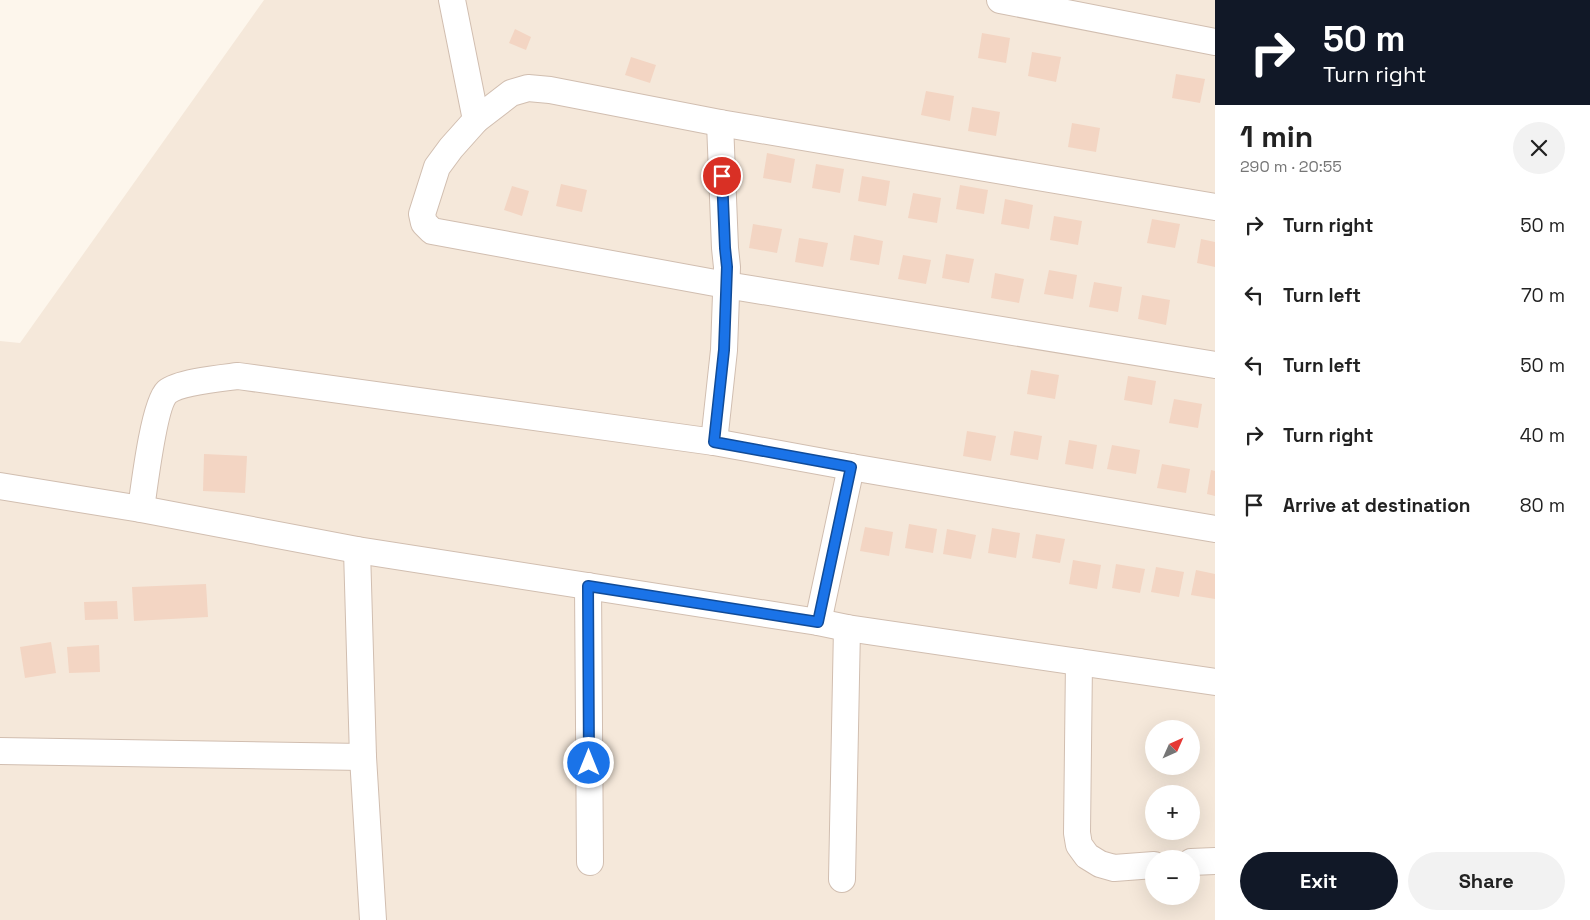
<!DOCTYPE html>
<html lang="en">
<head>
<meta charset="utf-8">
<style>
	:root { --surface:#fff; --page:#f2f2f2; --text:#222; --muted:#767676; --accent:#111827 }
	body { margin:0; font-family:"Space Grotesk",sans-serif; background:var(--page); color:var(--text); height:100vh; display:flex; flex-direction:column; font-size:19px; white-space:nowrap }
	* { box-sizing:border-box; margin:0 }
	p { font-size:16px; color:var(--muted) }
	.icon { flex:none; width:28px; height:28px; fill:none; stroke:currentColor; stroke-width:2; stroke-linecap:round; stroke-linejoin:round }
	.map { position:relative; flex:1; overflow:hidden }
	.details { display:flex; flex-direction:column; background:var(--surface); width:375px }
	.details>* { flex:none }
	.guide { background:#111827; color:#fff; overflow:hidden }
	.needle { width:32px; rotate:45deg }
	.controls { position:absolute; left:1145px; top:720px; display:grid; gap:10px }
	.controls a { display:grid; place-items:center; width:55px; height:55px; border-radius:50%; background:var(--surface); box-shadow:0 5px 20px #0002; font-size:25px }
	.pin { position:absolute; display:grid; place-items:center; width:42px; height:42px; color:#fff; margin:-21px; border:2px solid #fff; border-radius:50%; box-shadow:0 1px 5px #0007 }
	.me { position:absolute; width:55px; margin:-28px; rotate:0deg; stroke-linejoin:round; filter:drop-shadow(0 0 4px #0008) }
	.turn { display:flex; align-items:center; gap:18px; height:105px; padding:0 25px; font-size:22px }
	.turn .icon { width:65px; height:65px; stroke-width:2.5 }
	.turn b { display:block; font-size:35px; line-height:42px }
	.round { display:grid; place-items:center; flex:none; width:52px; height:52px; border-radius:26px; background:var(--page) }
	.head { display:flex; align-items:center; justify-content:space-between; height:85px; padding:0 25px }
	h1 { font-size:30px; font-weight:800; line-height:38px }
	.cta { display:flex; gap:10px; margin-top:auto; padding:10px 25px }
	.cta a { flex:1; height:58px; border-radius:30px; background:var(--accent); color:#fff; font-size:20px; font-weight:800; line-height:58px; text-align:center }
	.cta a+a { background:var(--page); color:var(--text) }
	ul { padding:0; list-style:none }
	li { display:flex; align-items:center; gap:15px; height:70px; padding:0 25px }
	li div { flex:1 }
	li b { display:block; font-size:19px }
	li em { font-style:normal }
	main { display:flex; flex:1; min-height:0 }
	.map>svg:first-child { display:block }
	.residential { fill:#f5e8da; fill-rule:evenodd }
	.building { fill:#f3d5c3 }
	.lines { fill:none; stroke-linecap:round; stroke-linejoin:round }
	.street-casing { stroke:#d1beb0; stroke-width:28 }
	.street { stroke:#fff; stroke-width:26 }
	.route-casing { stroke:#114b97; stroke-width:12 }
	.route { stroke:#1a73e8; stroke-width:9 }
</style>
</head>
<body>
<main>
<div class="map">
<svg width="1215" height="920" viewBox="0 0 1215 920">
	<rect width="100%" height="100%" fill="#fdf6ec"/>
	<path class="residential" d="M264 0H1215V920H0V341L20 343ZM1154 729H1191V766H1154ZM1154 794H1191V831H1154ZM1154 859H1191V896H1154Z"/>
	<g class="building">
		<polygon points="515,29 531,37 526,50 509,43"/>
		<polygon points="982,33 1010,38 1006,63 978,58"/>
		<polygon points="1032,52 1061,57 1056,82 1028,76"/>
		<polygon points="631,57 656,65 650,83 625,75"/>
		<polygon points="1176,74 1205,79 1200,103 1172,98"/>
		<polygon points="926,91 954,96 950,121 921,115"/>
		<polygon points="972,107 1000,112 996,136 968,131"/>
		<polygon points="1072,123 1100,128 1096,152 1068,147"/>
		<polygon points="767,153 795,159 791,183 763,178"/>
		<polygon points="816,164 844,169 840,193 812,188"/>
		<polygon points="862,176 890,181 886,206 858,201"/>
		<polygon points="561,184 587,190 582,212 556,206"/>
		<polygon points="960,185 988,190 984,214 956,209"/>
		<polygon points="512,186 529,191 522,216 504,210"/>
		<polygon points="913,193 941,198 937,223 908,218"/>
		<polygon points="1005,199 1033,205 1029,229 1001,224"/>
		<polygon points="1054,216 1082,221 1078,245 1050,240"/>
		<polygon points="1152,219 1180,224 1175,248 1147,243"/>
		<polygon points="753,224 782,229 777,253 749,248"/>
		<polygon points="854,235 883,241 879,265 850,260"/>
		<polygon points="799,238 828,243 823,267 795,262"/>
		<polygon points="1201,239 1215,242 1215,267 1197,263"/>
		<polygon points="946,254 974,259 969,283 942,278"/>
		<polygon points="903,255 931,260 926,284 898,279"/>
		<polygon points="1049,270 1077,275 1073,299 1044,294"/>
		<polygon points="995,273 1024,279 1019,303 991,298"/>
		<polygon points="1094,282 1122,287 1118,312 1089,307"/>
		<polygon points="1142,295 1170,300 1166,325 1138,319"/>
		<polygon points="1031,370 1059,375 1055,399 1027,394"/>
		<polygon points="1128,376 1156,381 1152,405 1124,400"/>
		<polygon points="1174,399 1202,404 1198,428 1169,423"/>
		<polygon points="967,431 996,436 991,461 963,456"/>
		<polygon points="1014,431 1042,436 1038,460 1010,455"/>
		<polygon points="1069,440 1097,445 1093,469 1065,464"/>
		<polygon points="1112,445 1140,450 1136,474 1107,469"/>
		<polygon points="204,454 247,456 245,493 203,491"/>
		<polygon points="1162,464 1190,469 1186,493 1157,488"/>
		<polygon points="1211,470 1215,471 1215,496 1207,494"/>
		<polygon points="909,524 937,529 933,553 905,548"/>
		<polygon points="865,527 893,532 889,556 860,551"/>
		<polygon points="992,528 1020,533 1016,558 988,553"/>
		<polygon points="947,529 976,535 971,559 943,554"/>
		<polygon points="1036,534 1065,539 1060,563 1032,558"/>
		<polygon points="1073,560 1101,565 1097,589 1069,584"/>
		<polygon points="1116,564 1145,569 1140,593 1112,588"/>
		<polygon points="1156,567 1184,572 1179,597 1151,592"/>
		<polygon points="1196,570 1215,574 1215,599 1191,595"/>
		<polygon points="206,584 208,617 134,621 132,587"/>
		<polygon points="117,601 118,619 85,620 84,602"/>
		<polygon points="51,642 56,673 25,678 20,647"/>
		<polygon points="99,645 100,672 69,673 67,647"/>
	</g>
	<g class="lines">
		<g class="street-casing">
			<g id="street">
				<polyline points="452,0 476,120"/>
				<polyline points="1000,0 1215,42"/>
				<polyline points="1215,207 720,123 550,90 528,88 511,93 476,120 451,148 437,167 422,214 424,223 432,231 726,285 1215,365"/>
				<polyline points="714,442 724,350 727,267 725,248 720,123"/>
				<polyline points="0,486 141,509 357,550 818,622 847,628 1215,682"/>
				<path d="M141 509C144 488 154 404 167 392 179 382 223 378 238 376L714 442 851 467 1215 529"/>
				<polyline points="357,550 363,757 373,920"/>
				<polyline points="588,586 590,862"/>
				<polyline points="818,622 851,467"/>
				<polyline points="1079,662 1077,833 1079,845 1087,856 1100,864 1114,868 1154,865"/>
				<polyline points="0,751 363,757"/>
				<polyline points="1191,862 1215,861"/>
				<polyline points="842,879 847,628"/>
			</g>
		</g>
		<use href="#street" class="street"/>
	</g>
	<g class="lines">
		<g class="route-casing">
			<polyline id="route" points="589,763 588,586 818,622 851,467 714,442 724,350 727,267 725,248 722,176"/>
		</g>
		<use href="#route" class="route"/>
	</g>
</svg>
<div class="controls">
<a><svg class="needle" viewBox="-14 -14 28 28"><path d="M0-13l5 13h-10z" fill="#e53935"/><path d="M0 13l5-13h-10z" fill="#767676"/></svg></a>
<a>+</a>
<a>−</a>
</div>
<div class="pin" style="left:722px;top:176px;background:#d93025"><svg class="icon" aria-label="arrive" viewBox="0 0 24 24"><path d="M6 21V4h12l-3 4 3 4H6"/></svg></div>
<svg class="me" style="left:589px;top:763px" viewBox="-20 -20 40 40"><circle r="17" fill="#1a73e8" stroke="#fff" stroke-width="3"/><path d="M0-11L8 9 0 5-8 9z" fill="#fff"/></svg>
</div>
<section class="details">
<div class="guide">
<div class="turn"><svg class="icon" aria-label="right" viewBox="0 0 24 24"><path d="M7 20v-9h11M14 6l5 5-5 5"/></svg><div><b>50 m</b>Turn right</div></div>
</div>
<div class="head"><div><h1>1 min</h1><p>290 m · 20:55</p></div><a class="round"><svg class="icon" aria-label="close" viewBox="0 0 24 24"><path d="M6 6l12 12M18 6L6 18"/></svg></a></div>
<ul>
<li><svg class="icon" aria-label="right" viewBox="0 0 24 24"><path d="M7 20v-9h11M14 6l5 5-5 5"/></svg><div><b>Turn right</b></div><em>50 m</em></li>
<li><svg class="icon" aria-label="left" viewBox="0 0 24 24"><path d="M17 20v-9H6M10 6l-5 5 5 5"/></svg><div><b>Turn left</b></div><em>70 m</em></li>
<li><svg class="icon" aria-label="left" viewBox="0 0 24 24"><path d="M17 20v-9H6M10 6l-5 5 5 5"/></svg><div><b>Turn left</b></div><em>50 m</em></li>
<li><svg class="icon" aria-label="right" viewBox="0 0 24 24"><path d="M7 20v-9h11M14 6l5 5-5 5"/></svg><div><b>Turn right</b></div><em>40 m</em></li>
<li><svg class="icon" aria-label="arrive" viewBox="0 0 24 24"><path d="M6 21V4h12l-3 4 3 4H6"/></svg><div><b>Arrive at destination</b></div><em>80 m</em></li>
</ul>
<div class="cta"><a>Exit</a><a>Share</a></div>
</section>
</main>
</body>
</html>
